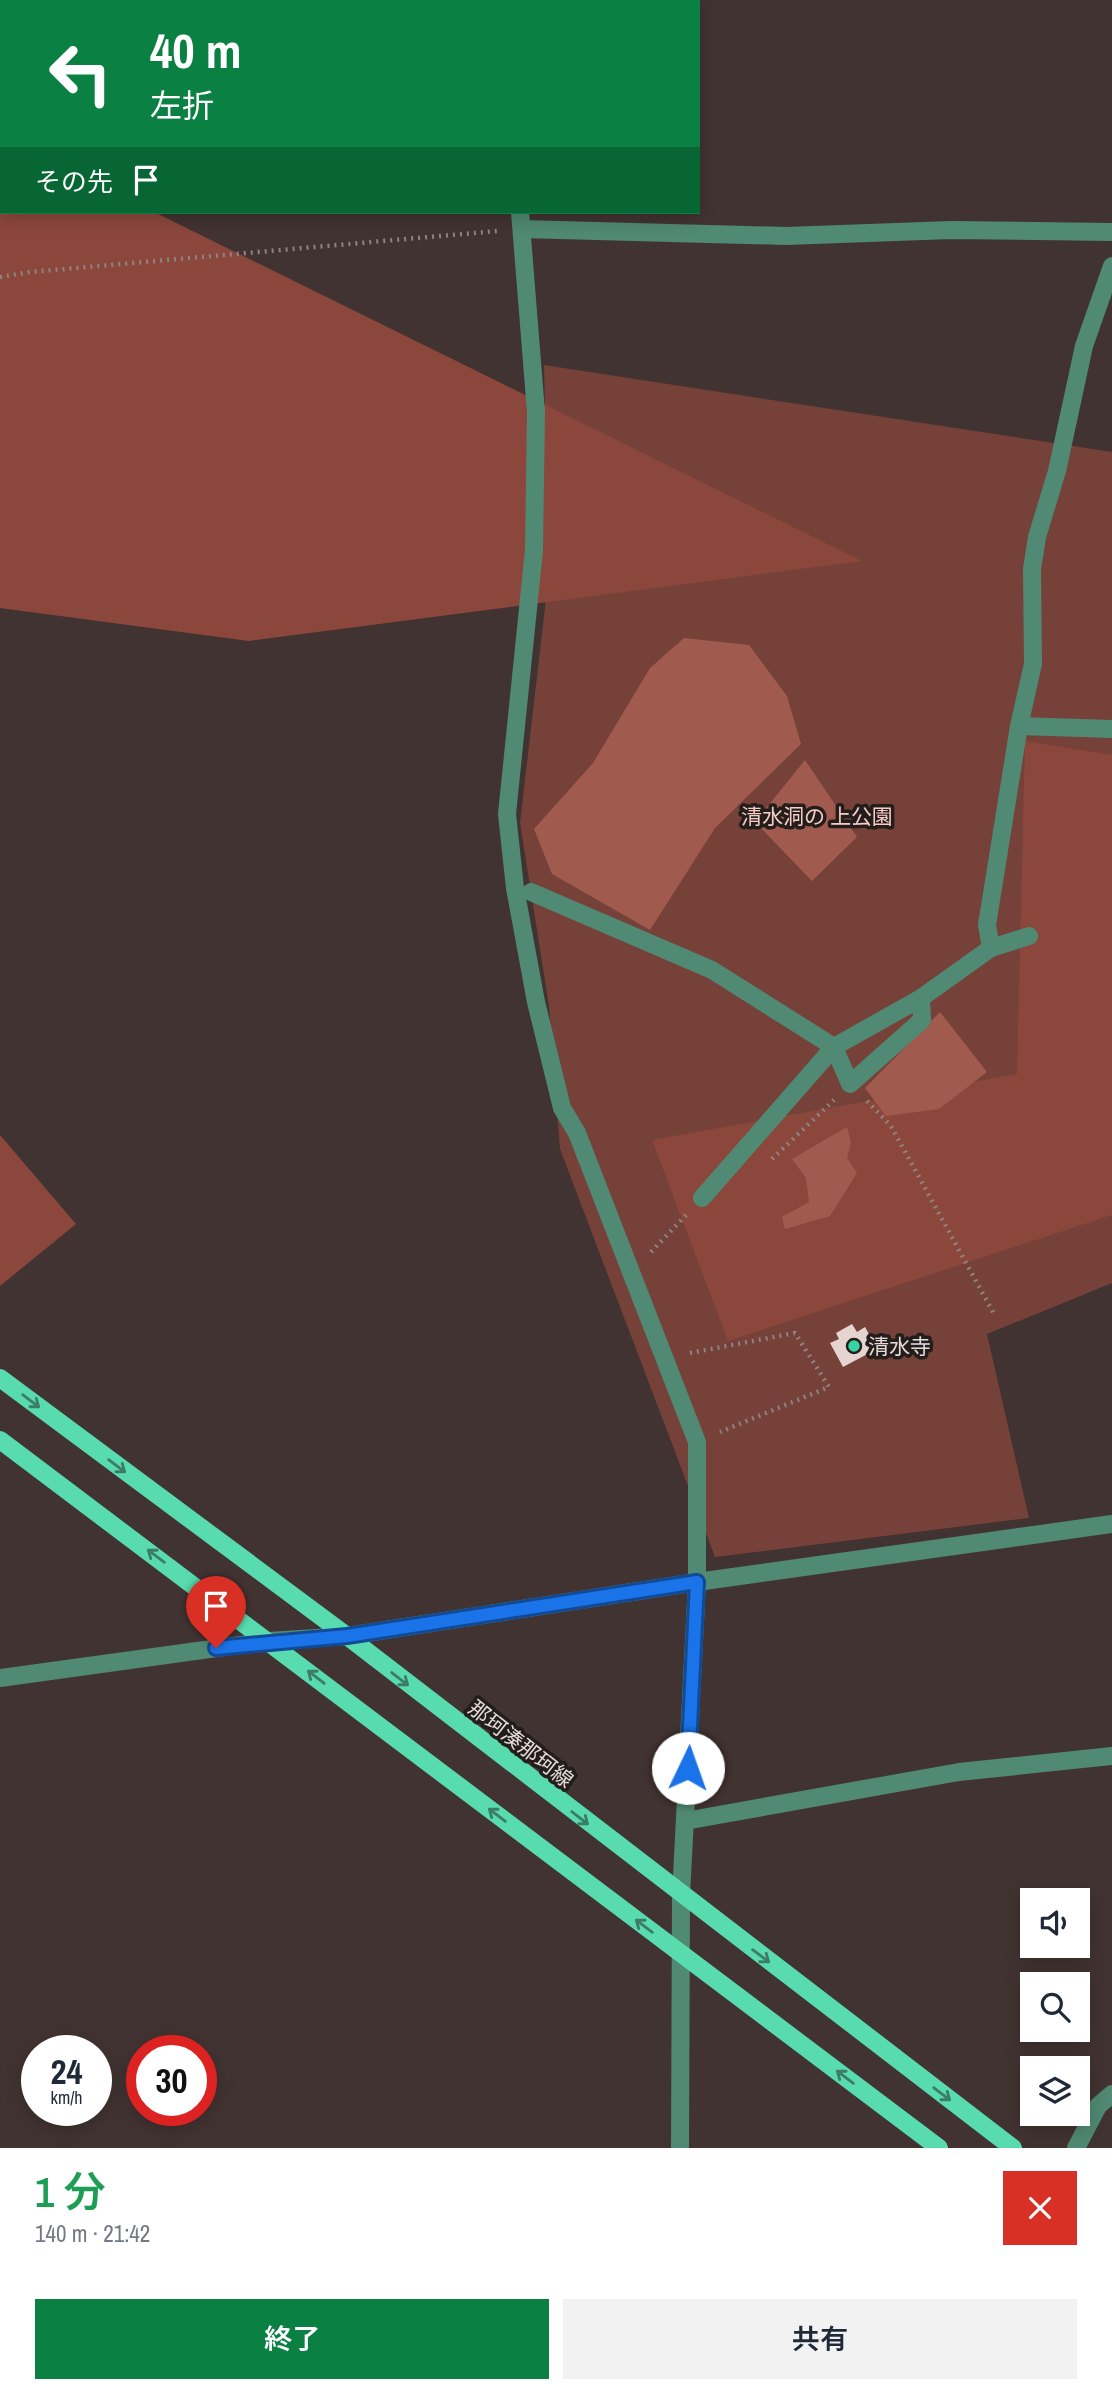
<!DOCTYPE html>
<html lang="ja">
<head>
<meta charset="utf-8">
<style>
	:root { --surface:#fff; --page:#f2f2f3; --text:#1f2937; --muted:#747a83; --accent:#0b8043 }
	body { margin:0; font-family:"Archivo Narrow","Noto Sans JP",sans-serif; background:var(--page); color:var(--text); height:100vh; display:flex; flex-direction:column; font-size:26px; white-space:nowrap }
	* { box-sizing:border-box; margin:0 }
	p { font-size:23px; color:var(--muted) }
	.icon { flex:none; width:38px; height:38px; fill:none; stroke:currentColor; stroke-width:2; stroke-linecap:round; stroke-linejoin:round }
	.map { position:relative; height:2148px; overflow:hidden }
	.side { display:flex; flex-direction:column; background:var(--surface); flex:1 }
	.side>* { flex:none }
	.top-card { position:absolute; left:0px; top:0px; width:700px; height:214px; box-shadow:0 4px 18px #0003; background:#0b8043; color:#fff; overflow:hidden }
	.tools { position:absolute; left:1020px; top:1888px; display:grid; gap:14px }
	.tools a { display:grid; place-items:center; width:70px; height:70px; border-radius:0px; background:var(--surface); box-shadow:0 4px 18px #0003; font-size:35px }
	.speed { position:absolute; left:21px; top:2035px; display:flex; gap:14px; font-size:35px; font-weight:700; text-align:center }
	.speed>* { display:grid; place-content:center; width:91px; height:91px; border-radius:50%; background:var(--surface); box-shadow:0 4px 18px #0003; line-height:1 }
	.speed small { font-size:18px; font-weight:400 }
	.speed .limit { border:10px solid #d22; background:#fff; color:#111 }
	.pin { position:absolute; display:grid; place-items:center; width:60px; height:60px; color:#fff; margin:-72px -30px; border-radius:50% 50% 50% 0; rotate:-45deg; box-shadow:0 0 7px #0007 }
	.pin .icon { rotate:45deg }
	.me { position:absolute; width:77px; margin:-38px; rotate:3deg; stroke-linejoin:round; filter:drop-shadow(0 0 5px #0008) }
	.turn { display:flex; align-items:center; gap:24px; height:147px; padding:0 35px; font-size:32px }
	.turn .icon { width:91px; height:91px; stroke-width:2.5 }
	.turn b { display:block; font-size:49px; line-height:60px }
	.then { display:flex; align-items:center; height:66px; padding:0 35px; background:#0003; gap:14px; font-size:26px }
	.round { display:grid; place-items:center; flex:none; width:74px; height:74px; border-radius:0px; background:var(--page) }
	.overview { display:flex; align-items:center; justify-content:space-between; height:119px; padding:0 35px }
	h1 { font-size:42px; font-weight:600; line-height:52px; color:#1e9e55 }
	.primary-button { display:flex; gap:14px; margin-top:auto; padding:14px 35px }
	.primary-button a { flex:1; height:80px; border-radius:0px; background:var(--accent); color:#fff; font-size:28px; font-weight:600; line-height:80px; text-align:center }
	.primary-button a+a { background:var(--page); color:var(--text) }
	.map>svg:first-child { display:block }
	.green { fill:#754138 }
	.forest { fill:#8c473c }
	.water { fill:#a15b4e }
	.building { fill:#e6d4d0 }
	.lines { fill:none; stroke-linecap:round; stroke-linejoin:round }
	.path { stroke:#8f8281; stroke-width:4.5; stroke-dasharray:2 5; stroke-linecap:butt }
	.minor { stroke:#508974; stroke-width:18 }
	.major { stroke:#57dbaf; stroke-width:18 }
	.oneway { stroke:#3d7c66 }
	.route-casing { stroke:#114b97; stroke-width:18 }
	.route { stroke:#1a73e8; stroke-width:12 }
	.poi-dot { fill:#38d4a6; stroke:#231d1c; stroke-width:2.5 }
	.labels { text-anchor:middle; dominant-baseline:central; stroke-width:7; stroke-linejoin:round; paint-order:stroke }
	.park-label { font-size:21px; fill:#f6ccc3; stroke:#231d1c }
	.poi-label { font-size:21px; fill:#e5dbda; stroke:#231d1c; text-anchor:start }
	.street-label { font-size:21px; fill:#e5dbda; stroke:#231d1c }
</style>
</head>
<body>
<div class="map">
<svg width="1112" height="2148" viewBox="0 0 1112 2148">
	<rect width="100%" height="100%" fill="#413331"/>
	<polygon class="green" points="544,365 1112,452 1112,1283 987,1334 1029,1518 715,1557 560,1149 549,1006 520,823 549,573"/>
	<g class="forest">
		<polygon points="0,136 2,212 154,212 862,561 249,641 0,608"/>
		<polygon points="1025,741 1112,755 1112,1215 728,1341 652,1140 1017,1074"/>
		<polygon points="0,1135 76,1224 0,1286"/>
	</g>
	<g class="water">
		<polygon points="684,638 749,645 787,696 801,744 715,828 650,930 552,874 534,829 593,763 650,668"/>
		<polygon points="805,760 857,837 812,881 755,822"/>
		<polygon points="940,1012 987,1072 939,1109 886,1116 865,1088"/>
		<polygon points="847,1127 851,1143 847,1158 857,1173 830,1216 785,1229 782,1217 809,1202 806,1178 792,1159"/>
	</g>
	<polygon class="building" points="852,1324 857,1332 865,1327 877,1349 843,1367 830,1343 839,1339 836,1333"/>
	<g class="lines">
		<g class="path">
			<polyline points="0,277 30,272 497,231"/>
			<polyline points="867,1101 891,1126 994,1314"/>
			<polyline points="772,1159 834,1100"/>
			<polyline points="651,1252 686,1215"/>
			<polyline points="690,1353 795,1333 829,1387 720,1432"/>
		</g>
		<g class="minor">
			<polyline points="492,0 492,2"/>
			<polyline points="520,212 536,412 534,550 507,814 515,888 536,1002 562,1108 577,1133 697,1442 697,1582 681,1896 680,2148"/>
			<polyline points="522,229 786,236 951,230 1112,232"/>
			<polyline points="1019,726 1112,729"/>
			<polyline points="531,892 712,970 834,1047 850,1084 922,1020 921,998"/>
			<polyline points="991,948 987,925 1019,726 1033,664 1032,569 1037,537 1057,471 1084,346 1112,266"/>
			<polyline points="702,1198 834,1047 921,998 991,948 1029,936"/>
			<polyline points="0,1678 269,1641 347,1636 697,1582 1112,1524"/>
			<polyline points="685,1821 959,1772 1112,1756"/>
			<polyline points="1076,2148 1098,2106 1112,2094"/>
		</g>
		<g class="major">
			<polyline points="0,1378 347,1636 1013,2148"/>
			<polyline points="0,1440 939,2148"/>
		</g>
	</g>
	<defs><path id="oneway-shaft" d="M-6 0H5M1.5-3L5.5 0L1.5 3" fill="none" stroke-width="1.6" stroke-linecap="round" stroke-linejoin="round" transform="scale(1.75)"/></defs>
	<g class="oneway">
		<use href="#oneway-shaft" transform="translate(31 1401) rotate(37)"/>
		<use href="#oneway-shaft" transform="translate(117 1466) rotate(37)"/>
		<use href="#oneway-shaft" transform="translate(156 1556) rotate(-143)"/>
		<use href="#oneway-shaft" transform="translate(316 1677) rotate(-142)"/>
		<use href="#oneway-shaft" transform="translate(400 1679) rotate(38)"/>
		<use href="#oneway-shaft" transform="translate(497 1815) rotate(-143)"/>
		<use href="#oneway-shaft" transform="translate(580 1818) rotate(38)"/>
		<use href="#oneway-shaft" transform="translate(644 1926) rotate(-143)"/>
		<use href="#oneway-shaft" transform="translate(761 1956) rotate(37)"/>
		<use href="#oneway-shaft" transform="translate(845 2077) rotate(-143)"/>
		<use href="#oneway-shaft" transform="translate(942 2094) rotate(37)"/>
	</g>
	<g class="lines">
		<g class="route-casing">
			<polyline id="route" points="216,1648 347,1636 697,1582 688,1768"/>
		</g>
		<use href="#route" class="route"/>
	</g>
	<circle class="poi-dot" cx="854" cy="1346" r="7"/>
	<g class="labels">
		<g class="park-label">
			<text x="817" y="816">清水洞の 上公園</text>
		</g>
		<g class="poi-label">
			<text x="868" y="1346">清水寺</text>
		</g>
		<g class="street-label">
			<text transform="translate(521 1744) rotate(38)">那珂湊那珂線</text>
		</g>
	</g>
</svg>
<div class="tools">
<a><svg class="icon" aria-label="sound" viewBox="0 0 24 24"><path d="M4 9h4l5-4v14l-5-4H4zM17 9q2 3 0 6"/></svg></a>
<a><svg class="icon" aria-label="search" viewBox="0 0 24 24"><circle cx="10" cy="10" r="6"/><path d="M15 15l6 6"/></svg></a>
<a><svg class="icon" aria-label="layers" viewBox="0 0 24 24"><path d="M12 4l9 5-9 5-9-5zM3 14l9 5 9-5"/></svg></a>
</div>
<div class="speed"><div>24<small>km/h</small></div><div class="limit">30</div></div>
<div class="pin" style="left:216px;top:1648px;background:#d93025"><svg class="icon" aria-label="arrive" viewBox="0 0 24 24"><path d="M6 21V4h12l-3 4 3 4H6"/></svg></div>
<svg class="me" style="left:688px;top:1768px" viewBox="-20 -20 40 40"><circle r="19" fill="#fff"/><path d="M0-13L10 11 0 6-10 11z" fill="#1a73e8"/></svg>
<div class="top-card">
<div class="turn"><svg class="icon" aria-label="left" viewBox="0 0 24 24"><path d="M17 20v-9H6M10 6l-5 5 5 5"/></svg><div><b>40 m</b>左折</div></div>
<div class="then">その先<svg class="icon" aria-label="arrive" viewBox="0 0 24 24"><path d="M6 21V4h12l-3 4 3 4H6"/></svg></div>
</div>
</div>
<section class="side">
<div class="overview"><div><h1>1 分</h1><p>140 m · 21:42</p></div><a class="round" style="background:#d93025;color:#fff"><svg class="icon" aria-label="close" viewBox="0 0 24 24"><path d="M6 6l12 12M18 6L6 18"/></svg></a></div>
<div class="primary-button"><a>終了</a><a>共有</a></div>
</section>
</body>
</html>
